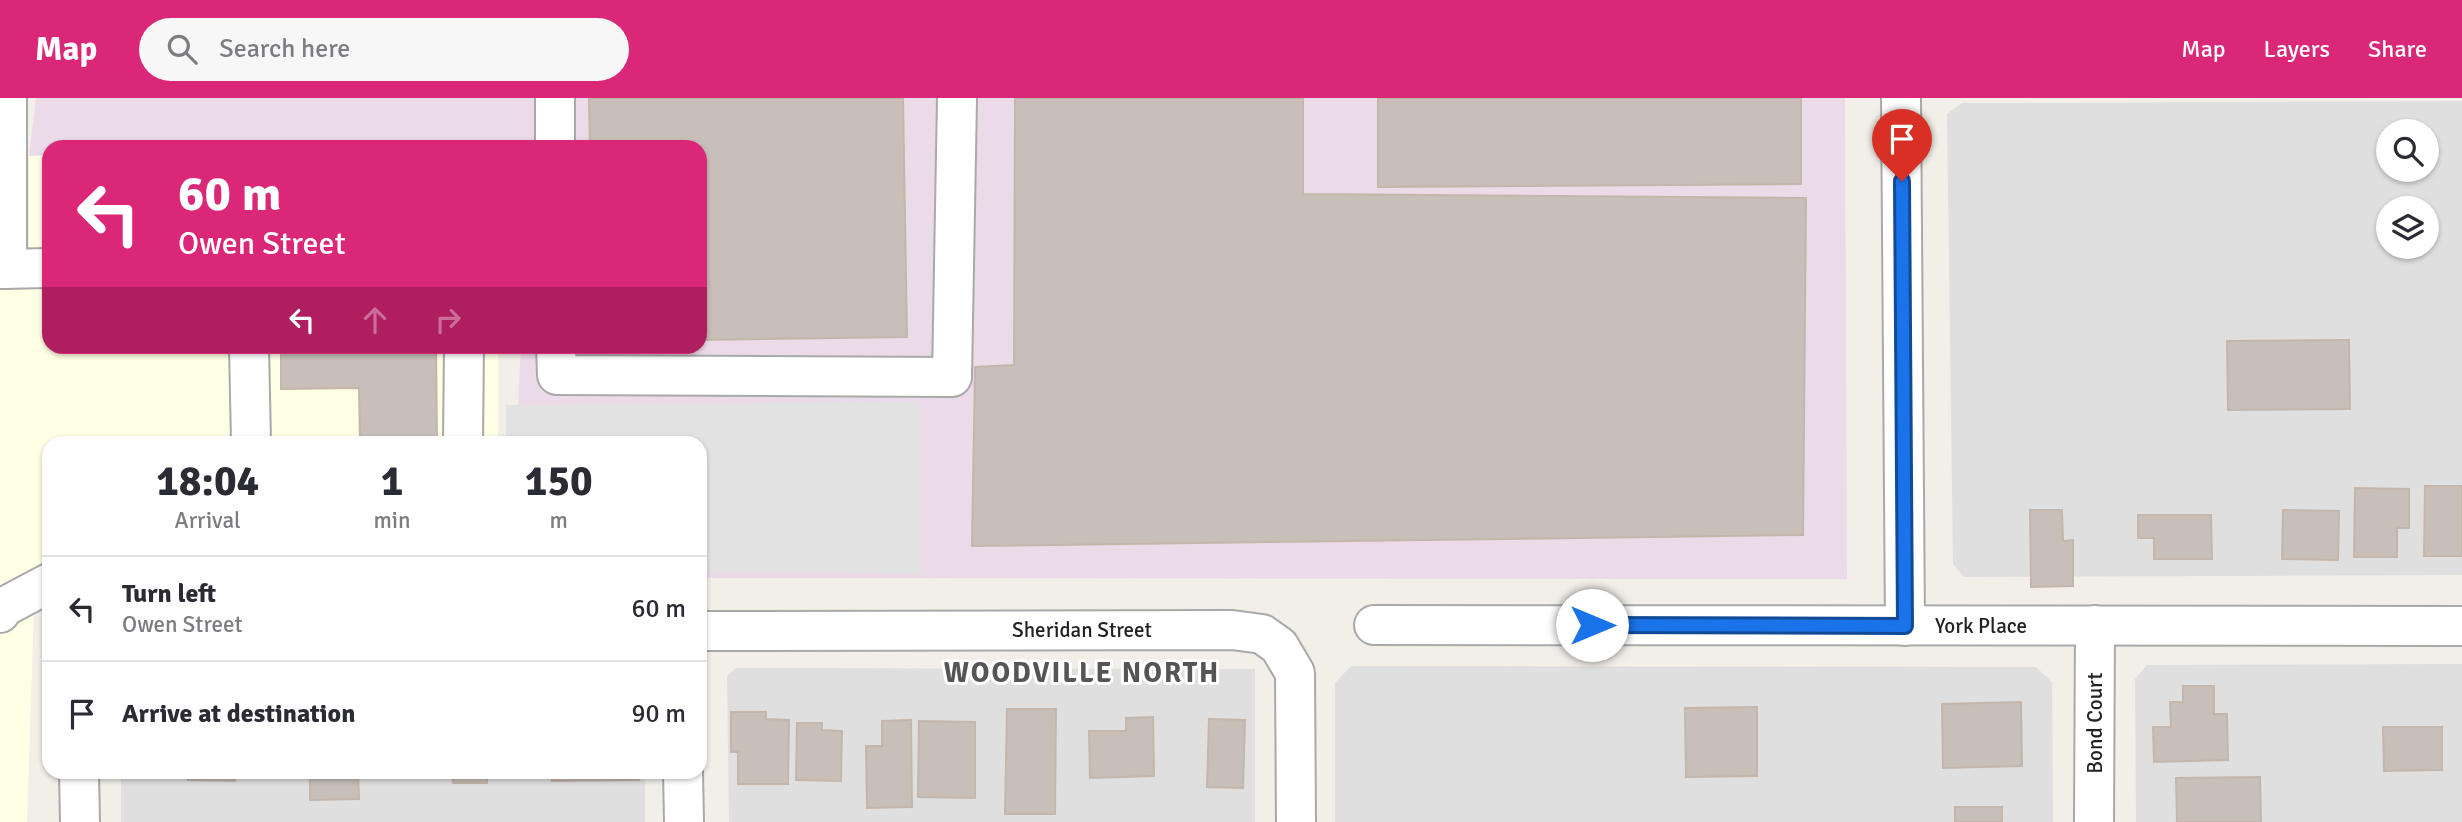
<!DOCTYPE html>
<html lang="en">
<head>
<meta charset="utf-8">
<style>
	:root { --surface:#fff; --page:#f7f7f7; --text:#2b2b33; --muted:#7c7c81; --line:#e1e1e2; --accent:#db2777 }
	body { margin:0; font-family:Signika,sans-serif; background:var(--page); color:var(--text); height:100vh; display:flex; flex-direction:column; font-size:26px; white-space:nowrap }
	* { box-sizing:border-box; margin:0 }
	p { font-size:23px; color:var(--muted) }
	.icon { flex:none; width:38px; height:38px; fill:none; stroke:currentColor; stroke-width:2; stroke-linecap:round; stroke-linejoin:round }
	.map { position:relative; flex:1; overflow:hidden }
	.sheet { position:absolute; left:42px; top:338px; width:665px; height:343px; display:flex; flex-direction:column; background:var(--surface); border-radius:21px; box-shadow:0 2px 5px #0004 }
	.sheet>* { flex:none }
	.hud { position:absolute; left:42px; top:42px; width:665px; height:214px; border-radius:21px; box-shadow:0 2px 5px #0004; background:#db2777; color:#fff; overflow:hidden }
	.fabs { position:absolute; left:2376px; top:21px; display:grid; gap:14px }
	.fabs a { display:grid; place-items:center; width:63px; height:63px; border-radius:50%; background:var(--surface); box-shadow:0 2px 5px #0004; font-size:35px }
	.pin { position:absolute; display:grid; place-items:center; width:60px; height:60px; color:#fff; margin:-72px -30px; border-radius:50% 50% 50% 0; rotate:-45deg; box-shadow:0 0 7px #0007 }
	.pin .icon { rotate:45deg }
	.me { position:absolute; width:77px; margin:-38px; rotate:90deg; stroke-linejoin:round; filter:drop-shadow(0 0 5px #0008) }
	.turn { display:flex; align-items:center; gap:24px; height:147px; padding:0 21px; font-size:32px }
	.turn .icon { width:91px; height:91px; stroke-width:2.5 }
	.turn b { display:block; font-size:49px; line-height:60px }
	.lanes { display:flex; align-items:center; height:66px; padding:0 21px; background:#0003; justify-content:center; gap:35px; direction:ltr }
	.lanes .off { opacity:.35 }
	.eta { display:flex; justify-content:space-evenly; align-items:center; height:119px; text-align:center }
	.eta b { font-size:42px; font-weight:800; line-height:49px }
	ul { padding:0; list-style:none }
	li { display:flex; align-items:center; gap:21px; height:105px; padding:0 21px; border-top:2px solid var(--line) }
	li div { flex:1 }
	li b { display:block; font-size:26px }
	li em { font-style:normal }
	header { display:flex; align-items:center; gap:42px; box-sizing:border-box; height:98px; padding:0 35px; background:var(--accent); color:#fff }
	header strong { font-size:33px }
	nav { display:flex; gap:38px; margin-inline-start:auto; font-size:24px }
	.search { width:490px; height:63px; background:var(--page); display:flex; align-items:center; gap:18px; box-sizing:border-box; padding:0 24px; border-radius:38px; color:var(--muted); font-size:26px }
	.map>svg:first-child { display:block }
	.residential { fill:#e0dfdf; fill-rule:evenodd }
	.industrial { fill:#ebdbe8 }
	.education { fill:#ffffe5 }
	.parking { fill:#e2e2e2 }
	.building { fill:#c7bfb8; stroke:#c4b6ab; stroke-width:2 }
	.lines { fill:none; stroke-linecap:round; stroke-linejoin:round }
	.minor-casing { stroke:#a9a9a9; stroke-width:42 }
	.minor { stroke:#fff; stroke-width:38 }
	.route-casing { stroke:#114b97; stroke-width:18 }
	.route { stroke:#1a73e8; stroke-width:12 }
	.labels { text-anchor:middle; dominant-baseline:central; stroke-width:6; stroke-linejoin:round; paint-order:stroke }
	.street-label { font-size:21px; fill:#222; stroke:#fff }
	.district-label { font-size:28px; font-weight:bold; letter-spacing:2px; fill:#555; stroke:#fff }
</style>
</head>
<body>
<header>
<strong>Map</strong>
<div class="search"><svg class="icon" aria-label="search" viewBox="0 0 24 24"><circle cx="10" cy="10" r="6"/><path d="M15 15l6 6"/></svg>Search here</div>
<nav><a>Map</a><a>Layers</a><a>Share</a></nav>
</header>
<div class="map">
<svg width="2462" height="724" viewBox="0 0 2462 724">
	<rect width="100%" height="100%" fill="#f2efe9"/>
	<g class="residential">
		<path d="M2462 3V477L1964 479 1953 466 1947 16 1962 5ZM2389 33H2427V72H2389ZM2389 110H2427V149H2389Z"/>
		<polygon points="2462,566 2462,724 2136,724 2135,581 2147,567"/>
		<polygon points="1351,568 2036,569 2052,584 2053,724 1335,724 1335,585"/>
		<polygon points="736,570 1255,571 1255,724 729,724 727,578"/>
		<rect x="121" y="674" width="524" height="50"/>
	</g>
	<polygon class="industrial" points="36,0 1845,0 1847,481 700,480 700,345 516,345 521,249 700,248 700,49 49,49 49,57 29,58"/>
	<polygon class="education" points="49,57 49,248 498,249 498,345 49,345 49,499 34,508 27,724 0,724 0,192 29,192 29,58"/>
	<polygon class="parking" points="920,304 922,475 700,474 700,345 506,345 506,307"/>
	<g class="building">
		<polygon points="589,0 903,0 907,239 700,242 700,49 590,49"/>
		<polygon points="1015,0 1303,0 1303,96 1806,100 1803,437 972,448 975,269 1014,267"/>
		<polygon points="1378,0 1801,0 1801,86 1378,89"/>
		<polygon points="2349,242 2350,311 2228,312 2227,243"/>
		<polygon points="281,248 436,248 437,345 360,345 359,290 281,291"/>
		<polygon points="2425,388 2462,388 2462,458 2424,458"/>
		<polygon points="2355,390 2409,391 2409,430 2397,430 2397,459 2354,459"/>
		<polygon points="2030,412 2062,412 2063,443 2073,442 2073,488 2031,489"/>
		<polygon points="2283,412 2339,413 2338,462 2282,461"/>
		<polygon points="2138,417 2211,417 2212,461 2154,461 2154,440 2138,440"/>
		<polygon points="2183,588 2214,588 2214,616 2227,616 2228,662 2154,664 2153,629 2171,629 2170,604 2183,604"/>
		<polygon points="2021,604 2022,668 1943,670 1942,606"/>
		<polygon points="1757,609 1757,678 1686,679 1685,610"/>
		<polygon points="1007,611 1056,611 1055,716 1005,716"/>
		<polygon points="731,614 766,614 766,621 789,622 788,686 738,686 738,654 731,654"/>
		<polygon points="1153,619 1154,678 1090,680 1089,633 1126,633 1126,620"/>
		<polygon points="1209,621 1245,622 1243,690 1207,689"/>
		<polygon points="911,622 912,709 867,710 866,648 882,648 882,623"/>
		<polygon points="919,623 975,624 975,700 918,699"/>
		<polygon points="797,625 822,625 822,632 842,633 841,683 796,682"/>
		<polygon points="2383,629 2442,629 2442,672 2384,673"/>
		<polygon points="188,674 235,674 235,683 188,682"/>
		<polygon points="310,674 358,674 359,701 310,702"/>
		<rect x="390" y="674" width="59" height="4"/>
		<polygon points="453,674 531,674 531,678 487,678 487,685 453,685"/>
		<polygon points="551,674 639,674 639,682 552,683"/>
		<polygon points="2260,679 2261,724 2177,724 2176,680"/>
		<rect x="1955" y="709" width="47" height="15"/>
	</g>
	<g class="lines">
		<g class="minor-casing">
			<g id="minor">
				<polyline points="7,0 7,171"/>
				<polyline points="555,0 555,49"/>
				<polyline points="1901,0 1905,528"/>
				<polyline points="0,171 49,170"/>
				<polyline points="249,248 251,345"/>
				<polyline points="556,248 557,277 952,279 957,0"/>
				<polyline points="463,345 464,248"/>
				<polyline points="0,515 4,509 49,485"/>
				<polyline points="1374,527 2462,528"/>
				<polyline points="700,533 1232,532 1262,536 1279,548 1295,575 1296,724"/>
				<polyline points="79,674 80,724"/>
				<polyline points="683,674 684,724"/>
				<polyline points="2094,724 2095,527"/>
			</g>
		</g>
		<use href="#minor" class="minor"/>
	</g>
	<g class="lines">
		<g class="route-casing">
			<polyline id="route" points="1592,527 1905,528 1902,83"/>
		</g>
		<use href="#route" class="route"/>
	</g>
	<g class="labels">
		<g class="street-label">
			<text x="1981" y="528">York Place</text>
			<text x="1082" y="532">Sheridan Street</text>
			<text transform="translate(2095 625) rotate(-90)">Bond Court</text>
		</g>
		<g class="district-label">
			<text x="1082" y="575">WOODVILLE NORTH</text>
		</g>
	</g>
</svg>
<div class="fabs">
<a><svg class="icon" aria-label="search" viewBox="0 0 24 24"><circle cx="10" cy="10" r="6"/><path d="M15 15l6 6"/></svg></a>
<a><svg class="icon" aria-label="layers" viewBox="0 0 24 24"><path d="M12 4l9 5-9 5-9-5zM3 14l9 5 9-5"/></svg></a>
</div>
<div class="pin" style="left:1902px;top:83px;background:#d93025"><svg class="icon" aria-label="arrive" viewBox="0 0 24 24"><path d="M6 21V4h12l-3 4 3 4H6"/></svg></div>
<svg class="me" style="left:1592px;top:527px" viewBox="-20 -20 40 40"><circle r="19" fill="#fff"/><path d="M0-13L10 11 0 6-10 11z" fill="#1a73e8"/></svg>
<div class="hud">
<div class="turn"><svg class="icon" aria-label="left" viewBox="0 0 24 24"><path d="M17 20v-9H6M10 6l-5 5 5 5"/></svg><div><b>60 m</b>Owen Street</div></div>
<div class="lanes"><svg class="icon" aria-label="left" viewBox="0 0 24 24"><path d="M17 20v-9H6M10 6l-5 5 5 5"/></svg><svg class="icon off" aria-label="ahead" viewBox="0 0 24 24"><path d="M12 20V5M6 11l6-6 6 6"/></svg><svg class="icon off" aria-label="right" viewBox="0 0 24 24"><path d="M7 20v-9h11M14 6l5 5-5 5"/></svg></div>
</div>
<section class="sheet">
<div class="eta">
<div><b>18:04</b><p>Arrival</p></div>
<div><b>1</b><p>min</p></div>
<div><b>150</b><p>m</p></div>
</div>
<ul>
<li><svg class="icon" aria-label="left" viewBox="0 0 24 24"><path d="M17 20v-9H6M10 6l-5 5 5 5"/></svg><div><b>Turn left</b><p>Owen Street</p></div><em>60 m</em></li>
<li><svg class="icon" aria-label="arrive" viewBox="0 0 24 24"><path d="M6 21V4h12l-3 4 3 4H6"/></svg><div><b>Arrive at destination</b></div><em>90 m</em></li>
</ul>
</section>
</div>
</body>
</html>
